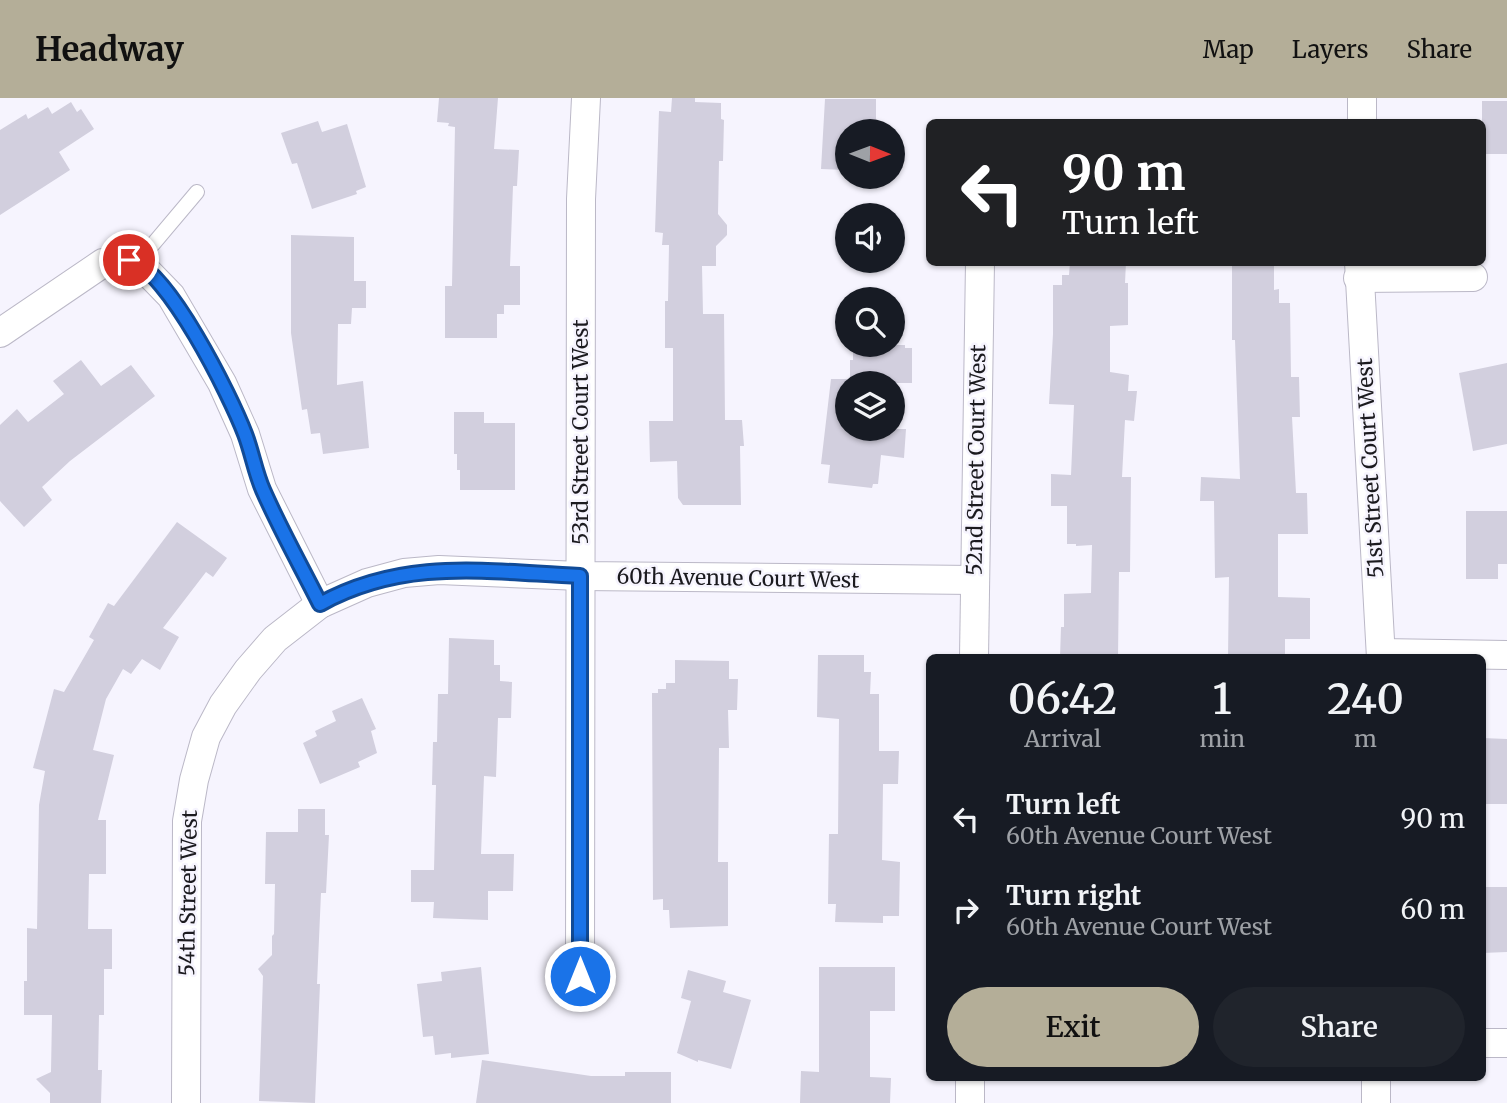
<!DOCTYPE html>
<html lang="en">
<head>
<meta charset="utf-8">
<style>
	:root { --surface:#171b24; --page:#20242c; --text:#f1f3f6; --muted:#9ea1a6; --accent:#b4ae98 }
	body { margin:0; font-family:Merriweather,serif; background:var(--page); color:var(--text); height:100vh; display:flex; flex-direction:column; font-size:26px; white-space:nowrap }
	* { box-sizing:border-box; margin:0 }
	p { font-size:23px; color:var(--muted) }
	.icon { flex:none; width:38px; height:38px; fill:none; stroke:currentColor; stroke-width:2; stroke-linecap:round; stroke-linejoin:round }
	.map { position:relative; flex:1; overflow:hidden }
	.drawer { position:absolute; left:926px; top:556px; width:560px; height:427px; display:flex; flex-direction:column; background:var(--surface); border-radius:10px; box-shadow:0 2px 5px #0004 }
	.drawer>* { flex:none }
	.banner { position:absolute; left:926px; top:21px; width:560px; height:147px; border-radius:10px; box-shadow:0 2px 5px #0004; background:#202124; color:#fff; overflow:hidden }
	.needle { width:46px; rotate:91deg }
	.buttons { position:absolute; left:835px; top:21px; display:grid; gap:14px }
	.buttons a { display:grid; place-items:center; width:70px; height:70px; border-radius:50%; background:var(--surface); box-shadow:0 2px 5px #0004; font-size:35px }
	.pin { position:absolute; display:grid; place-items:center; width:60px; height:60px; color:#fff; margin:-30px; border:4px solid #fff; border-radius:50%; box-shadow:0 2px 7px #0007 }
	.me { position:absolute; width:77px; margin:-38px; rotate:0deg; stroke-linejoin:round; filter:drop-shadow(0 0 5px #0008) }
	.turn { display:flex; align-items:center; gap:24px; height:147px; padding:0 21px; font-size:32px }
	.turn .icon { width:91px; height:91px; stroke-width:2.5 }
	.turn b { display:block; font-size:49px; line-height:60px }
	.eta { display:flex; justify-content:space-evenly; align-items:center; height:119px; text-align:center }
	.eta b { font-size:42px; font-weight:600; line-height:49px }
	.cta { display:flex; gap:14px; margin-top:auto; padding:14px 21px }
	.cta a { flex:1; height:80px; border-radius:42px; background:var(--accent); color:#111; font-size:28px; font-weight:600; line-height:80px; text-align:center }
	.cta a+a { background:var(--page); color:var(--text) }
	ul { padding:0; list-style:none }
	li { display:flex; align-items:center; gap:21px; height:91px; padding:0 21px }
	li div { flex:1 }
	li b { display:block; font-size:26px }
	li em { font-style:normal }
	header { display:flex; align-items:center; gap:42px; box-sizing:border-box; height:98px; padding:0 35px; background:var(--accent); color:#111 }
	header strong { font-size:33px }
	nav { display:flex; gap:38px; margin-inline-start:auto; font-size:24px }
	.map>svg:first-child { display:block }
	.building { fill:#d2cfde }
	.lines { fill:none; stroke-linecap:round; stroke-linejoin:round }
	.service-casing { stroke:#bbb8c7; stroke-width:16 }
	.minor-casing { stroke:#bbb8c7; stroke-width:30 }
	.service { stroke:#fff; stroke-width:14 }
	.minor { stroke:#fff; stroke-width:28 }
	.route-casing { stroke:#114b97; stroke-width:18 }
	.route { stroke:#1a73e8; stroke-width:12 }
	.labels { text-anchor:middle; dominant-baseline:central; stroke-width:5; stroke-linejoin:round; paint-order:stroke }
	.street-label { font-size:21px; fill:#1b1a1f; stroke:#f6f4fe }
</style>
</head>
<body>
<header>
<strong>Headway</strong>
<nav><a>Map</a><a>Layers</a><a>Share</a></nav>
</header>
<div class="map">
<svg width="1507" height="1005" viewBox="0 0 1507 1005">
	<rect width="100%" height="100%" fill="#f6f4fe"/>
	<g class="building">
		<polygon points="439,0 498,0 494,51 519,52 517,88 513,88 510,168 520,168 520,207 504,207 504,216 497,216 497,240 445,240 445,188 452,188 455,29 448,28 449,25 437,24"/>
		<polygon points="672,0 695,0 695,4 721,5 721,21 724,22 723,63 719,63 718,116 727,127 727,137 716,148 716,168 702,168 703,216 724,216 725,322 742,322 744,348 740,348 741,407 683,407 678,400 677,363 650,364 649,323 673,323 673,250 665,250 665,203 668,203 669,147 662,147 663,135 655,134 659,13 671,14"/>
		<polygon points="825,1 876,1 876,33 847,33 847,72 821,71"/>
		<rect x="1482" y="3" width="25" height="53"/>
		<polygon points="71,4 77,14 81,11 94,31 59,54 70,72 0,117 0,32 26,16 28,21 48,9 52,16"/>
		<polygon points="318,23 322,34 347,26 366,89 356,93 357,96 312,111 297,65 292,66 281,35"/>
		<polygon points="291,137 354,139 354,183 366,183 366,210 352,210 351,226 338,226 337,287 363,283 369,350 323,356 320,335 311,336 307,311 302,312 291,235"/>
		<polygon points="1070,164 1126,164 1125,185 1128,185 1128,227 1110,228 1110,274 1129,277 1128,293 1137,293 1134,323 1125,322 1122,379 1131,379 1130,474 1119,474 1118,560 1060,560 1061,529 1064,529 1064,496 1091,495 1092,447 1076,448 1076,446 1067,446 1067,408 1051,408 1051,376 1071,377 1074,307 1049,306 1053,236 1053,187 1062,187 1062,177 1069,177"/>
		<polygon points="1274,164 1274,192 1279,191 1279,205 1290,205 1291,279 1299,279 1300,319 1292,319 1296,395 1307,395 1308,436 1278,436 1278,499 1310,500 1310,541 1285,541 1285,560 1228,560 1229,479 1215,480 1214,403 1200,403 1201,379 1240,381 1235,242 1232,242 1232,165"/>
		<polygon points="853,247 905,247 905,250 912,250 912,285 850,285 850,262 853,262"/>
		<polygon points="81,262 101,288 131,267 155,298 70,363 42,389 52,402 24,429 0,403 0,327 17,311 28,324 64,296 53,283"/>
		<polygon points="1507,265 1507,346 1473,353 1459,275"/>
		<polygon points="831,281 847,281 847,331 906,331 904,360 881,357 878,386 873,386 872,390 828,385 830,367 821,366"/>
		<polygon points="454,314 484,314 484,325 515,325 515,392 460,392 460,372 457,372 457,356 454,356"/>
		<polygon points="1466,413 1507,413 1507,466 1498,466 1498,481 1466,481"/>
		<polygon points="177,424 227,460 213,479 206,474 163,530 179,539 160,572 142,561 131,576 123,571 106,601 93,652 114,657 98,722 106,722 106,776 89,776 88,831 112,831 112,871 104,871 104,917 99,917 98,972 102,972 101,1005 50,1005 50,995 36,981 51,974 52,917 24,917 24,883 27,883 27,830 37,831 39,707 45,673 33,670 54,591 64,594 94,542 89,539 108,505 114,508"/>
		<polygon points="449,540 494,542 494,567 500,567 500,583 512,584 511,620 498,620 496,679 484,678 481,756 514,756 513,793 488,793 488,822 433,820 434,804 411,804 411,772 434,772 436,687 432,687 433,644 437,644 438,596 448,596"/>
		<polygon points="818,557 864,557 864,574 871,574 870,596 879,596 879,653 899,653 898,686 883,686 882,762 900,764 899,818 883,818 883,825 835,824 836,806 828,806 829,736 838,736 839,621 817,619"/>
		<polygon points="675,562 729,563 729,581 738,581 737,612 728,612 729,650 719,650 718,764 728,764 728,828 670,830 669,812 663,812 663,801 653,802 652,595 658,595 658,591 666,591 666,585 675,585"/>
		<polygon points="362,600 376,631 371,633 377,655 358,664 360,669 320,686 303,645 317,638 315,633 336,623 332,613"/>
		<polygon points="1482,640 1507,641 1507,706 1482,706"/>
		<polygon points="298,711 325,711 325,737 329,737 326,795 321,795 317,886 320,886 315,1005 259,1003 263,878 258,871 272,857 272,838 274,836 275,786 265,786 266,734 298,734"/>
		<polygon points="1482,789 1507,789 1507,854 1482,855"/>
		<polygon points="481,869 489,956 451,960 451,955 435,957 433,938 423,939 417,886 442,883 441,874"/>
		<polygon points="819,869 895,869 895,913 870,913 870,979 891,980 890,1005 800,1005 801,973 819,974"/>
		<polygon points="688,872 726,883 723,894 751,902 731,971 698,962 698,964 677,955 691,903 681,900"/>
		<polygon points="482,962 591,978 625,978 625,974 671,974 671,1005 476,1005"/>
	</g>
	<g class="lines">
		<g class="service-casing">
			<polyline id="service" points="138,164 197,94"/>
		</g>
		<g class="minor-casing">
			<g id="minor">
				<polyline points="1362,24 1362,0"/>
				<polyline points="1359,164 1381,560"/>
				<polyline points="1358,180 1473,179"/>
				<polyline points="0,235 103,165 129,162 138,164 171,198 222,285 245,336 262,391 320,506"/>
				<polyline points="1381,555 1507,557"/>
				<polyline points="974,560 980,164"/>
				<polyline points="580,878 581,101 586,0"/>
				<polyline points="1482,945 1507,945"/>
				<polyline points="186,1005 187,723 194,682 206,639 223,607 248,572 275,541 320,506 367,485 404,475 439,472 580,478 974,482"/>
				<polyline points="970,1005 970,980"/>
				<polyline points="1376,1005 1376,980"/>
			</g>
		</g>
		<use href="#service" class="service"/>
		<use href="#minor" class="minor"/>
	</g>
	<g class="lines">
		<g class="route-casing">
			<path id="route" d="M129 162C167 169 231 299 245 336 252 354 255 374 263 392 280 431 301 468 320 506 405 459 488 474 580 478V878"/>
		</g>
		<use href="#route" class="route"/>
	</g>
	<g class="labels">
		<g class="street-label">
			<text transform="translate(580 334) rotate(-90)">53rd Street Court West</text>
			<text transform="translate(976 362) rotate(-89)">52nd Street Court West</text>
			<text transform="translate(1370 370) rotate(-93)">51st Street Court West</text>
			<text transform="translate(738 480) rotate(1)">60th Avenue Court West</text>
			<text transform="translate(188 795) rotate(-89)">54th Street West</text>
		</g>
	</g>
</svg>
<div class="buttons">
<a><svg class="needle" viewBox="-14 -14 28 28"><path d="M0-13l5 13h-10z" fill="#e53935"/><path d="M0 13l5-13h-10z" fill="#9ea1a6"/></svg></a>
<a><svg class="icon" aria-label="sound" viewBox="0 0 24 24"><path d="M4 9h4l5-4v14l-5-4H4zM17 9q2 3 0 6"/></svg></a>
<a><svg class="icon" aria-label="search" viewBox="0 0 24 24"><circle cx="10" cy="10" r="6"/><path d="M15 15l6 6"/></svg></a>
<a><svg class="icon" aria-label="layers" viewBox="0 0 24 24"><path d="M12 4l9 5-9 5-9-5zM3 14l9 5 9-5"/></svg></a>
</div>
<div class="pin" style="left:129px;top:162px;background:#d93025"><svg class="icon" aria-label="arrive" viewBox="0 0 24 24"><path d="M6 21V4h12l-3 4 3 4H6"/></svg></div>
<svg class="me" style="left:580px;top:878px" viewBox="-20 -20 40 40"><circle r="17" fill="#1a73e8" stroke="#fff" stroke-width="3"/><path d="M0-11L8 9 0 5-8 9z" fill="#fff"/></svg>
<div class="banner">
<div class="turn"><svg class="icon" aria-label="left" viewBox="0 0 24 24"><path d="M17 20v-9H6M10 6l-5 5 5 5"/></svg><div><b>90 m</b>Turn left</div></div>
</div>
<section class="drawer">
<div class="eta">
<div><b>06:42</b><p>Arrival</p></div>
<div><b>1</b><p>min</p></div>
<div><b>240</b><p>m</p></div>
</div>
<ul>
<li><svg class="icon" aria-label="left" viewBox="0 0 24 24"><path d="M17 20v-9H6M10 6l-5 5 5 5"/></svg><div><b>Turn left</b><p>60th Avenue Court West</p></div><em>90 m</em></li>
<li><svg class="icon" aria-label="right" viewBox="0 0 24 24"><path d="M7 20v-9h11M14 6l5 5-5 5"/></svg><div><b>Turn right</b><p>60th Avenue Court West</p></div><em>60 m</em></li>
</ul>
<div class="cta"><a>Exit</a><a>Share</a></div>
</section>
</div>
</body>
</html>
